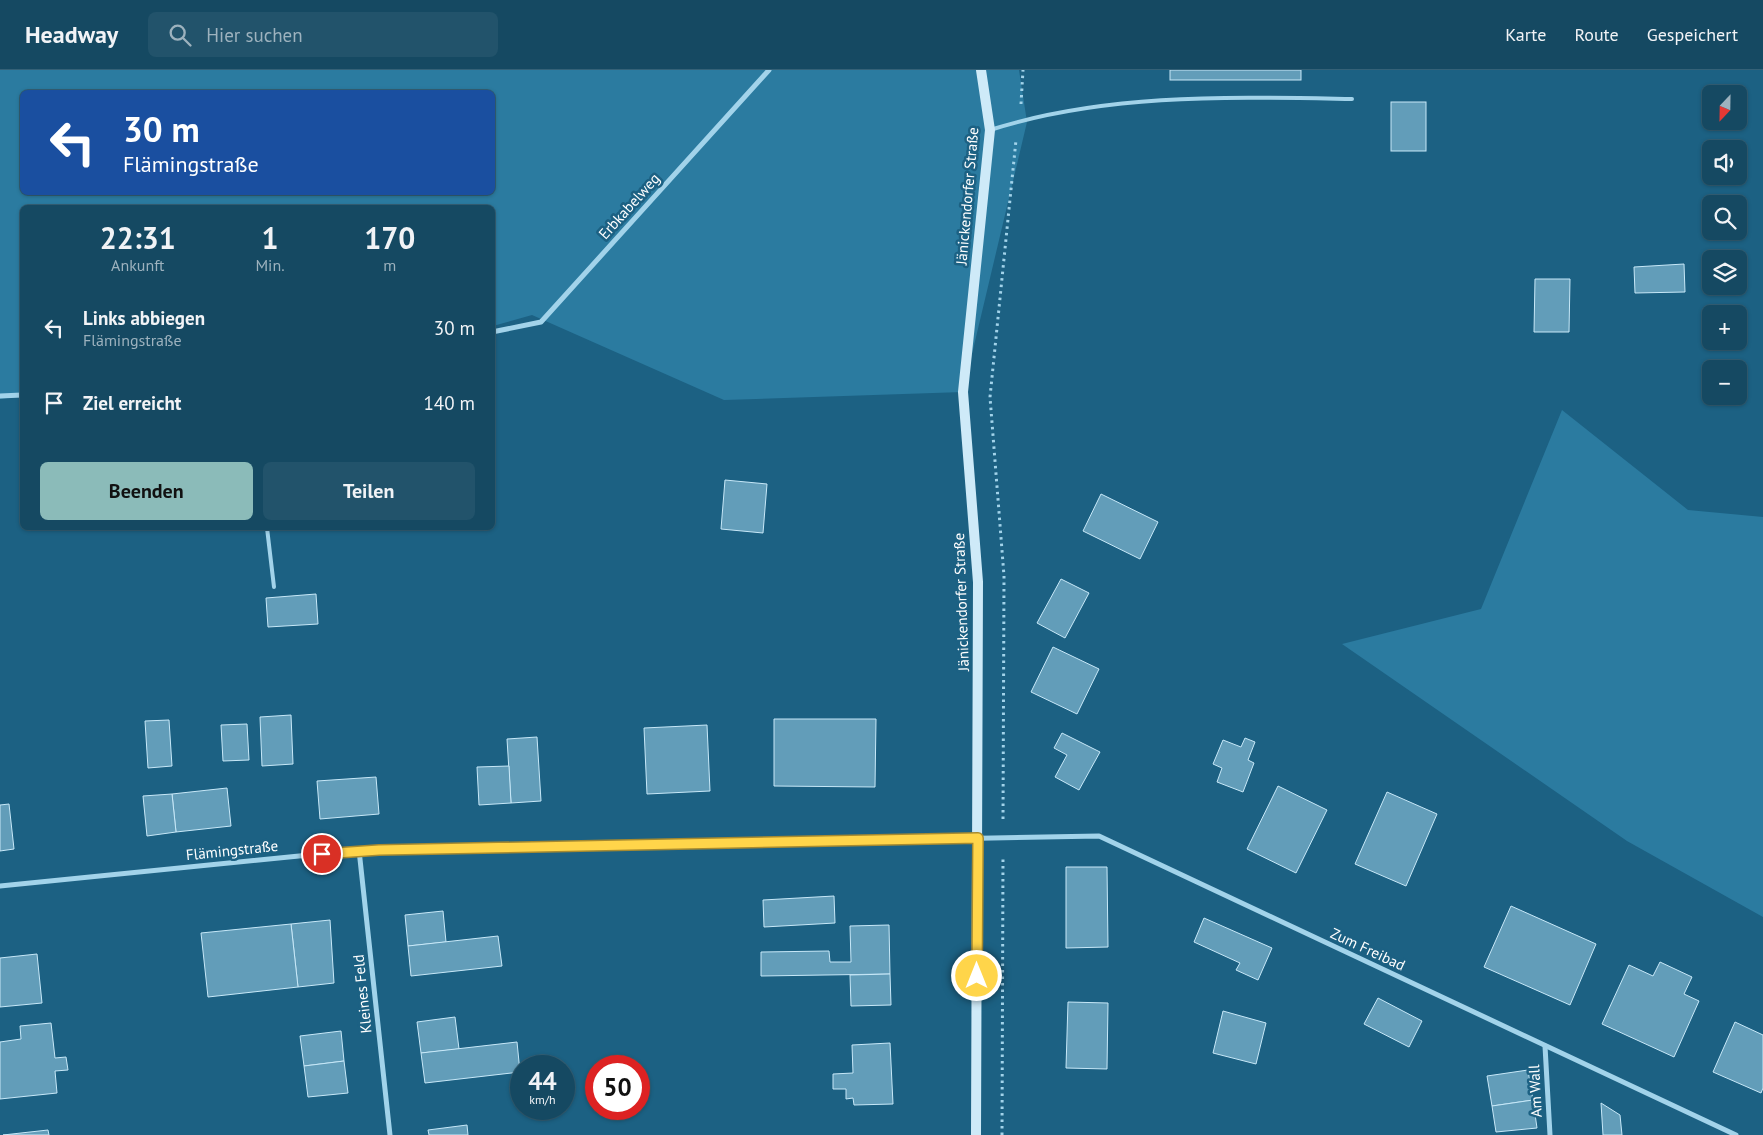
<!DOCTYPE html>
<html lang="de">
<head>
<meta charset="utf-8">
<style>
	:root { --surface:#154962; --page:#22536b; --text:#f1f3f6; --muted:#9db2be; --line:#346177; --accent:#8bbbb9 }
	body { margin:0; font-family:"PT Sans",sans-serif; background:var(--page); color:var(--text); height:100vh; display:flex; flex-direction:column; font-size:19px; white-space:nowrap }
	* { box-sizing:border-box; margin:0 }
	p { font-size:16px; color:var(--muted) }
	.icon { flex:none; width:28px; height:28px; fill:none; stroke:currentColor; stroke-width:2; stroke-linecap:round; stroke-linejoin:round }
	.map { position:relative; flex:1; overflow:hidden }
	.details { position:absolute; left:20px; top:135px; width:475px; height:325px; display:flex; flex-direction:column; background:var(--surface); border-radius:8px; box-shadow:0 1px 4px #0004,0 0 0 1px var(--line) }
	.details>* { flex:none }
	.top-card { position:absolute; left:20px; top:20px; width:475px; height:105px; border-radius:8px; box-shadow:0 1px 4px #0004,0 0 0 1px var(--line); background:#1a4fa0; color:#fff; overflow:hidden }
	.needle { width:32px; rotate:202deg }
	.fabs { position:absolute; left:1702px; top:15px; display:grid; gap:10px }
	.fabs a { display:grid; place-items:center; width:45px; height:45px; border-radius:8px; background:var(--surface); box-shadow:0 1px 4px #0004,0 0 0 1px var(--line); font-size:25px }
	.speed { position:absolute; left:510px; top:985px; display:flex; gap:10px; font-size:25px; font-weight:700; text-align:center }
	.speed>* { display:grid; place-content:center; width:65px; height:65px; border-radius:50%; background:var(--surface); box-shadow:0 1px 4px #0004,0 0 0 1px var(--line); line-height:1 }
	.speed small { font-size:12px; font-weight:400 }
	.speed .limit { border:8px solid #d22; background:#fff; color:#111 }
	.pin { position:absolute; display:grid; place-items:center; width:42px; height:42px; color:#fff; margin:-21px; border:2px solid #fff; border-radius:50%; box-shadow:0 1px 5px #0007 }
	.me { position:absolute; width:55px; margin:-28px; rotate:0deg; stroke-linejoin:round; filter:drop-shadow(0 0 4px #0008) }
	.turn { display:flex; align-items:center; gap:18px; height:105px; padding:0 20px; font-size:22px }
	.turn .icon { width:65px; height:65px; stroke-width:2.5 }
	.turn b { display:block; font-size:35px; line-height:42px }
	.eta { display:flex; justify-content:space-evenly; align-items:center; height:85px; text-align:center }
	.eta b { font-size:30px; font-weight:600; line-height:35px }
	.cta { display:flex; gap:10px; margin-top:auto; padding:10px 20px }
	.cta a { flex:1; height:58px; border-radius:8px; background:var(--accent); color:#111; font-size:20px; font-weight:600; line-height:58px; text-align:center }
	.cta a+a { background:var(--page); color:var(--text) }
	ul { padding:0; list-style:none }
	li { display:flex; align-items:center; gap:15px; height:75px; padding:0 20px }
	li div { flex:1 }
	li b { display:block; font-size:19px }
	li em { font-style:normal }
	header { display:flex; align-items:center; gap:30px; box-sizing:border-box; height:70px; padding:0 25px; background:var(--surface); border-bottom:1px solid var(--line) }
	header strong { font-size:24px }
	nav { display:flex; gap:28px; margin-inline-start:auto; font-size:18px }
	.search { width:350px; height:45px; background:var(--page); display:flex; align-items:center; gap:12px; box-sizing:border-box; padding:0 18px; border-radius:8px; color:var(--muted); font-size:19px }
	.map>svg:first-child { display:block }
	.green { fill:#2b7ba0; fill-rule:evenodd }
	.building { fill:#629db9; stroke:#c7e8f8 }
	.lines { fill:none; stroke-linecap:round; stroke-linejoin:round }
	.path { stroke:#a2d3ea; stroke-width:3; stroke-dasharray:2.5 4; stroke-linecap:butt }
	.lane { stroke:#a2d3ea; stroke-width:4 }
	.street { stroke:#a2d3ea; stroke-width:5 }
	.secondary { stroke:#ceeaf8; stroke-width:10 }
	.route-casing { stroke:#a68a30; stroke-width:12 }
	.route { stroke:#ffd54a; stroke-width:9 }
	.labels { text-anchor:middle; dominant-baseline:central; stroke-width:5; stroke-linejoin:round; paint-order:stroke }
	.street-label { font-size:15px; fill:#fff; stroke:#1c6183 }
</style>
</head>
<body>
<header>
<strong>Headway</strong>
<div class="search"><svg class="icon" aria-label="search" viewBox="0 0 24 24"><circle cx="10" cy="10" r="6"/><path d="M15 15l6 6"/></svg>Hier suchen</div>
<nav><a>Karte</a><a>Route</a><a>Gespeichert</a></nav>
</header>
<div class="map">
<svg width="1763" height="1065" viewBox="0 0 1763 1065">
	<rect width="100%" height="100%" fill="#1c6183"/>
	<g class="green">
		<path d="M0 0H1019L1027 52 963 322 724 330 532 245 493 256 492 138H22V326L0 329ZM22 22H492V122H22Z"/>
		<polygon points="1562,340 1688,440 1763,447 1763,847 1627,771 1342,574 1481,539"/>
	</g>
	<g class="building">
		<rect x="1170" y="0" width="131" height="10"/>
		<rect x="1391" y="32" width="35" height="49"/>
		<polygon points="1684,194 1685,222 1635,223 1634,197"/>
		<polygon points="1535,209 1570,209 1569,262 1534,262"/>
		<polygon points="725,410 767,414 763,463 721,459"/>
		<polygon points="1101,424 1158,452 1140,489 1083,461"/>
		<polygon points="1061,509 1089,523 1065,568 1037,553"/>
		<polygon points="316,524 318,554 268,557 266,528"/>
		<polygon points="1053,577 1099,599 1077,644 1031,622"/>
		<polygon points="291,645 293,694 262,696 260,647"/>
		<polygon points="774,649 876,649 875,717 774,716"/>
		<polygon points="169,650 172,696 148,698 145,651"/>
		<polygon points="247,654 249,690 223,691 221,655"/>
		<polygon points="707,655 710,721 647,724 644,658"/>
		<polygon points="1062,663 1100,682 1079,720 1055,707 1067,685 1054,678"/>
		<polygon points="537,667 541,731 511,733 507,669"/>
		<polygon points="1245,668 1255,672 1248,690 1254,693 1243,722 1217,712 1222,698 1213,694 1223,670 1241,677"/>
		<polygon points="509,696 511,733 479,735 477,697"/>
		<polygon points="376,707 379,744 320,749 317,711"/>
		<polygon points="1278,716 1327,740 1296,803 1247,779"/>
		<polygon points="227,718 231,756 176,762 172,724"/>
		<polygon points="1387,722 1437,744 1406,816 1355,794"/>
		<polygon points="172,724 176,762 147,766 143,726"/>
		<polygon points="9,734 14,779 0,781 0,735"/>
		<polygon points="1066,797 1107,797 1108,877 1066,878"/>
		<polygon points="834,826 835,853 764,857 763,830"/>
		<polygon points="1511,836 1596,874 1570,935 1484,897"/>
		<polygon points="443,841 446,872 408,876 405,845"/>
		<polygon points="1204,848 1272,878 1258,910 1236,900 1240,893 1194,872"/>
		<polygon points="330,850 334,913 298,917 291,854"/>
		<polygon points="291,854 298,917 208,927 201,863"/>
		<polygon points="889,855 890,904 761,906 761,882 829,881 830,892 851,892 850,856"/>
		<polygon points="498,866 502,896 411,906 408,876"/>
		<polygon points="37,884 42,933 0,937 0,888"/>
		<polygon points="1660,892 1692,907 1684,924 1699,931 1674,987 1602,954 1629,895 1653,906"/>
		<polygon points="890,904 891,935 851,936 850,905"/>
		<polygon points="1378,928 1422,951 1409,977 1364,954"/>
		<polygon points="1068,932 1108,933 1107,999 1066,998"/>
		<polygon points="1223,941 1266,953 1256,994 1213,983"/>
		<polygon points="455,947 459,979 421,983 417,952"/>
		<polygon points="1735,952 1763,965 1763,1018 1761,1023 1713,1002"/>
		<polygon points="51,953 55,988 66,987 68,1000 55,1001 57,1023 0,1029 0,972 21,969 20,956"/>
		<polygon points="341,961 344,991 304,996 300,966"/>
		<polygon points="517,972 520,1002 425,1013 421,983"/>
		<polygon points="890,973 893,1034 854,1035 853,1028 846,1029 846,1019 833,1019 833,1004 853,1003 852,975"/>
		<polygon points="344,991 348,1023 308,1027 304,996"/>
		<polygon points="1528,1000 1533,1030 1492,1036 1487,1006"/>
		<polygon points="1533,1030 1537,1058 1496,1062 1492,1036"/>
		<polygon points="1601,1033 1620,1045 1622,1065 1603,1065"/>
		<polygon points="467,1055 468,1065 429,1065 428,1060"/>
		<polygon points="48,1060 49,1065 3,1065"/>
	</g>
	<g class="lines">
		<g class="path">
			<polyline points="1021,34 1023,0"/>
			<polyline points="1003,749 1004,506 990,327 1016,70"/>
			<polyline points="1002,1065 1003,786"/>
		</g>
		<g class="lane">
			<path d="M990 60C1107 23 1231 27 1352 29"/>
			<polyline points="267,458 274,517"/>
		</g>
		<g class="street">
			<polyline points="492,262 541,252 769,0"/>
			<polyline points="0,326 22,325"/>
			<polyline points="359,780 390,1065"/>
			<polyline points="0,816 359,780 1099,766 1736,1065"/>
			<polyline points="1545,976 1550,1065"/>
		</g>
		<polyline class="secondary" points="976,1065 978,512 963,322 990,60 981,0"/>
	</g>
	<g class="lines">
		<g class="route-casing">
			<polyline id="route" points="322,784 379,780 978,768 977,906"/>
		</g>
		<use href="#route" class="route"/>
	</g>
	<g class="labels">
		<g class="street-label">
			<text transform="translate(967 126) rotate(-85)">Jänickendorfer Straße</text>
			<text transform="translate(629 136) rotate(-48)">Erbkabelweg</text>
			<text transform="translate(961 532) rotate(-92)">Jänickendorfer Straße</text>
			<text transform="translate(232 780) rotate(-6)">Flämingstraße</text>
			<text transform="translate(1368 879) rotate(25)">Zum Freibad</text>
			<text transform="translate(362 924) rotate(-96)">Kleines Feld</text>
			<text transform="translate(1535 1021) rotate(-93)">Am Wall</text>
		</g>
	</g>
</svg>
<div class="fabs">
<a><svg class="needle" viewBox="-14 -14 28 28"><path d="M0-13l5 13h-10z" fill="#e53935"/><path d="M0 13l5-13h-10z" fill="#9db2be"/></svg></a>
<a><svg class="icon" aria-label="sound" viewBox="0 0 24 24"><path d="M4 9h4l5-4v14l-5-4H4zM17 9q2 3 0 6"/></svg></a>
<a><svg class="icon" aria-label="search" viewBox="0 0 24 24"><circle cx="10" cy="10" r="6"/><path d="M15 15l6 6"/></svg></a>
<a><svg class="icon" aria-label="layers" viewBox="0 0 24 24"><path d="M12 4l9 5-9 5-9-5zM3 14l9 5 9-5"/></svg></a>
<a>+</a>
<a>−</a>
</div>
<div class="speed"><div>44<small>km/h</small></div><div class="limit">50</div></div>
<div class="pin" style="left:322px;top:784px;background:#d93025"><svg class="icon" aria-label="arrive" viewBox="0 0 24 24"><path d="M6 21V4h12l-3 4 3 4H6"/></svg></div>
<svg class="me" style="left:977px;top:906px" viewBox="-20 -20 40 40"><circle r="17" fill="#ffd54a" stroke="#fff" stroke-width="3"/><path d="M0-11L8 9 0 5-8 9z" fill="#fff"/></svg>
<div class="top-card">
<div class="turn"><svg class="icon" aria-label="left" viewBox="0 0 24 24"><path d="M17 20v-9H6M10 6l-5 5 5 5"/></svg><div><b>30 m</b>Flämingstraße</div></div>
</div>
<section class="details">
<div class="eta">
<div><b>22:31</b><p>Ankunft</p></div>
<div><b>1</b><p>Min.</p></div>
<div><b>170</b><p>m</p></div>
</div>
<ul>
<li><svg class="icon" aria-label="left" viewBox="0 0 24 24"><path d="M17 20v-9H6M10 6l-5 5 5 5"/></svg><div><b>Links abbiegen</b><p>Flämingstraße</p></div><em>30 m</em></li>
<li><svg class="icon" aria-label="arrive" viewBox="0 0 24 24"><path d="M6 21V4h12l-3 4 3 4H6"/></svg><div><b>Ziel erreicht</b></div><em>140 m</em></li>
</ul>
<div class="cta"><a>Beenden</a><a>Teilen</a></div>
</section>
</div>
</body>
</html>
